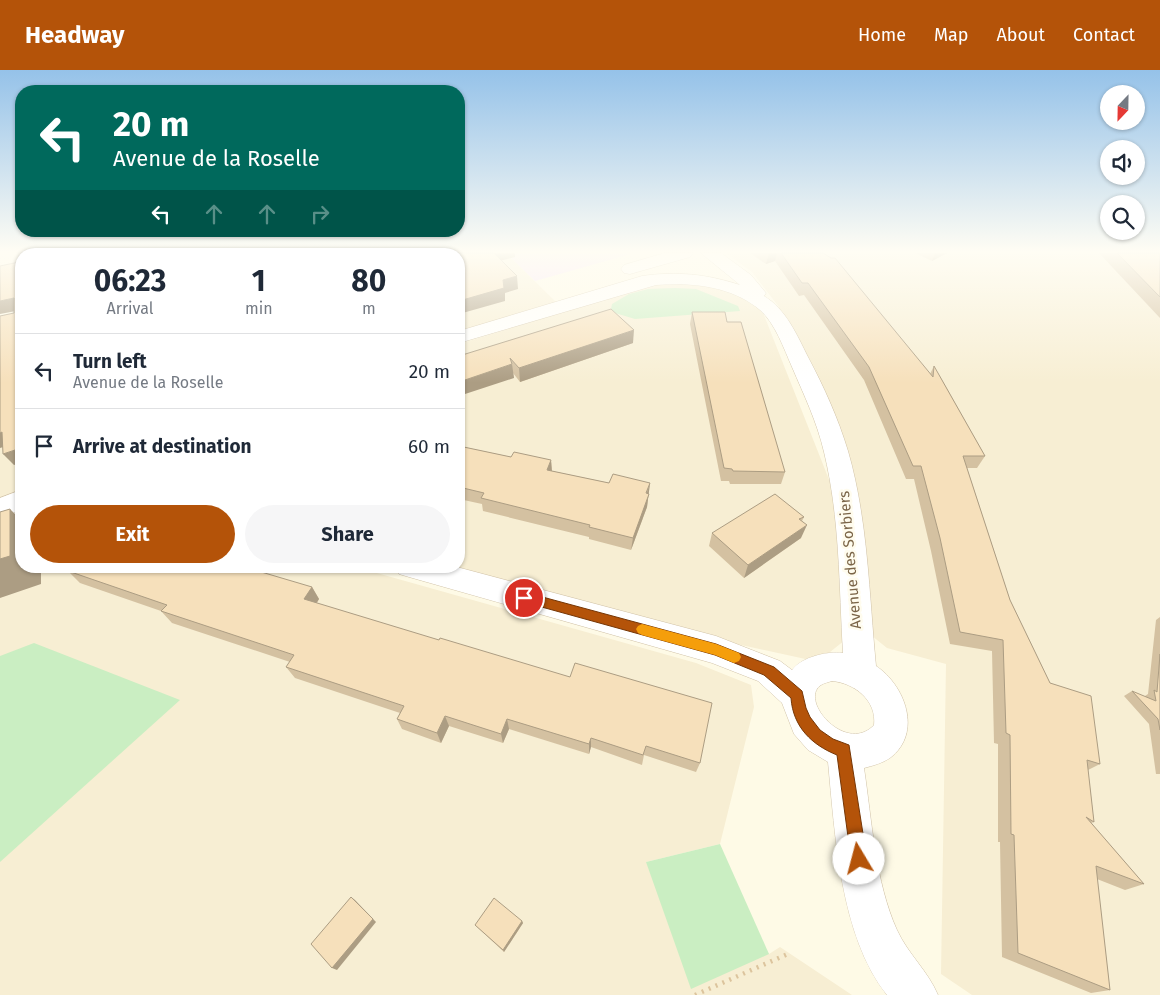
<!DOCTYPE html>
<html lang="en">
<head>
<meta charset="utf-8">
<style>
	:root { --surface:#fff; --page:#f6f6f7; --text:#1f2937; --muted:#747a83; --line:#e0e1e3; --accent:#b45309 }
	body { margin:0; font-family:"Fira Sans",sans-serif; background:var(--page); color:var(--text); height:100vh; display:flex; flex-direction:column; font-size:19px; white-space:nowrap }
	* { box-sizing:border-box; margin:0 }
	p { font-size:16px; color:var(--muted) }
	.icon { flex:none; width:28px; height:28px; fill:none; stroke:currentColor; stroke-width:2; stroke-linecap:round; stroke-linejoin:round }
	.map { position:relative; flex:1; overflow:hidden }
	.side { position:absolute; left:15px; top:178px; width:450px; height:325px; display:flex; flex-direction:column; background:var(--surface); border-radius:20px; box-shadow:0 1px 4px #0004 }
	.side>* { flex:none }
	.banner { position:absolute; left:15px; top:15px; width:450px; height:152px; border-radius:20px; box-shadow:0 1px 4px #0004; background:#00695c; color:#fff; overflow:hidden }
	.needle { width:32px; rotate:202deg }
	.controls { position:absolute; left:1100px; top:15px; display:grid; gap:10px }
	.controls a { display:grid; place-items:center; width:45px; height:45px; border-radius:50%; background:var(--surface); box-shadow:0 1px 4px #0004; font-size:25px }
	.pin { position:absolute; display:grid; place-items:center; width:42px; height:42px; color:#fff; margin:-21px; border:2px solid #fff; border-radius:50%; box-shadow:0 1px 5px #0007 }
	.me { position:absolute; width:55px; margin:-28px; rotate:352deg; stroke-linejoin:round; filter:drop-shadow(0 0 4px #0008) }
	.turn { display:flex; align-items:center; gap:18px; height:105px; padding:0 15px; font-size:22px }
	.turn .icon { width:65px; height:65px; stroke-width:2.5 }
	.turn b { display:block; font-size:35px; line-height:42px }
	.lanes { display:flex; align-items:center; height:48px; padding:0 15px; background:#0003; justify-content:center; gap:25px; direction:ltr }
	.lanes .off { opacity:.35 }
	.eta { display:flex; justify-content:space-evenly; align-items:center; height:85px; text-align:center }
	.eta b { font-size:30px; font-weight:700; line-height:35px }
	.button { display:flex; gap:10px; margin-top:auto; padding:10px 15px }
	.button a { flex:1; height:58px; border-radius:30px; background:var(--accent); color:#fff; font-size:20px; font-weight:700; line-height:58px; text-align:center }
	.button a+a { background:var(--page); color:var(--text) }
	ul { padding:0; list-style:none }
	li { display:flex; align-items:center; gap:15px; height:75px; padding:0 15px; border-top:1px solid var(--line) }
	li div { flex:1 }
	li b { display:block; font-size:19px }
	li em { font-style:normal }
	header { display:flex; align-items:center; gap:30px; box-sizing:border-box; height:70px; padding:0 25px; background:var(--accent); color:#fff }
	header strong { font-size:24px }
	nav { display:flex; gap:28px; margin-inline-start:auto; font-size:18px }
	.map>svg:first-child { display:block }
	.residential { fill:#f7eed3 }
	.education { fill:#f7e2fb }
	.green { fill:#caeec2 }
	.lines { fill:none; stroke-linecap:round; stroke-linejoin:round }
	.minor-casing { stroke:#d2c4aa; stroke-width:1 }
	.path { stroke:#dcc49d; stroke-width:4.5; stroke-dasharray:2 5.5; stroke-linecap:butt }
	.minor { fill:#fff; fill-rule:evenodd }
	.wall { fill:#d4c1a1 }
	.shaded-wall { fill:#ac9d83 }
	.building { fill:#f6e0bb; stroke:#ac9d83 }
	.route { fill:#b45309; stroke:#753606 }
	.slow { fill:#f59e0b }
	.labels { text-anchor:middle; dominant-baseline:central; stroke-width:5; stroke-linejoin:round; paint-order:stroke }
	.street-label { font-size:15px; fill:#7b6548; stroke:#fffcee }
</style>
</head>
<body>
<header>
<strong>Headway</strong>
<nav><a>Home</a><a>Map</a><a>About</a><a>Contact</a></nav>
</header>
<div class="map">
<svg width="1160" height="925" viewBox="0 0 1160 925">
	<rect width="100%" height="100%" fill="#fefae6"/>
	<g class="residential">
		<polygon points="506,183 560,236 459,267 459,184 342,184"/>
		<polygon points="726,183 1160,183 1160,925 972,925 941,904 946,594 887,578 856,553 839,395 770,239 779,237 752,202"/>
		<polygon points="682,212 711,215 738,223 762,240 841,440 845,570 830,582 810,590 718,570 438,496 459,496 459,274 659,213"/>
		<polygon points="21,257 21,430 0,438 0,262"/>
		<polygon points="21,447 21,496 352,496 696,593 751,615 754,637 720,774 646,792 769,884 780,877 852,925 0,925 0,455"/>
	</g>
	<polygon class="education" points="506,183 634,183 535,211"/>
	<g class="green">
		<polygon points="675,218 696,219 738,236 740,241 635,249 615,243 611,239 612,234 629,224 648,219"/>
		<polygon points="34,573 180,630 0,792 0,586"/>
		<polygon points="720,774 769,884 691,919 646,792"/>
	</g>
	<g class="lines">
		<g class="minor-casing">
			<g id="minor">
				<polygon points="665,183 693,183 690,187 630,204 624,203 621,199 624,195"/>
				<path d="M701 183H721L751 205 766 223 764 226C786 239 797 265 808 287 824 317 838 348 848 381 868 450 869 524 876 596 905 615 923 663 890 688 883 693 872 696 864 698 872 751 875 811 897 860 908 884 928 901 938 925H887C840 866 835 764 828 692L808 680 794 664 782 633 758 611 712 593 409 507 399 504 395 496H453L716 566 780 591 792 600C802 587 827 581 843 583 839 516 840 448 824 382 817 352 804 325 792 297 784 279 775 253 760 240 732 216 691 212 656 215L459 273V261L642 206C676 201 707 204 740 215ZM832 611C855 613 877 631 874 655 846 685 798 630 821 615 824 613 829 612 832 611Z"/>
				<polygon points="21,420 21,440 0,448 0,428"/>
			</g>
		</g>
		<polyline class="path" points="695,925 790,883"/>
		<use href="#minor" class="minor"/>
	</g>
	<g class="wall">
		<polygon points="750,183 823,183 930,304 934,296 985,386 977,398 967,398 1010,530 1050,613 1100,694 1088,700 1094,752 1091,753 1144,814 1125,820 1097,809 1110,920 1091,923 1002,887 1000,772 998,772 998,674 994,673 992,581 950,574 931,481 914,409 906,409 864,310 804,225 799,226 775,191 766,194"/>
		<polygon points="915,183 947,183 932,191"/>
		<polygon points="1099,183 1160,183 1160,248"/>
		<polygon points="692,242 727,252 785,402 781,414 730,414 729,411 721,411 690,254"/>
		<polygon points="633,273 520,312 513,303 514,308 459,286"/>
		<polygon points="459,376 511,387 551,390 552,401 609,413 650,413 647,437 631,480 589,469 589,467 483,441 482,434 459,429"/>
		<polygon points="804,447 802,451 801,468 744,508 709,476 712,463"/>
		<polygon points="68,501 312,517 319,529 317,533 700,693 696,702 644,685 642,695 591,677 589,684 509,659 503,673 449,656 441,673 402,659 397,649 400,643 295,608 286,597 290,592 172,553 161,541 80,513"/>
		<polygon points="1160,547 1160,704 1156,704 1149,654 1124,626 1132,621 1145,627 1145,626 1148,624 1156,550"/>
		<polygon points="522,851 523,853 504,882 475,855"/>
	</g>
	<g class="shaded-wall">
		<polygon points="491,183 515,183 515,187 492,193"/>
		<polygon points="769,183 777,183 775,191 766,194"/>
		<polygon points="935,183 947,183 932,191"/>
		<polygon points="517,206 518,219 505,223 505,231 459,244 459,231 503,210"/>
		<polygon points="14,228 21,240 0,244 0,231"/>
		<polygon points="634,260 633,273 520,312 519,298"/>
		<polygon points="512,294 514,308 459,326 459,312"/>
		<polygon points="2,362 13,374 0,378 0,363"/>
		<polygon points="21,378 21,393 14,395 3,384"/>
		<polygon points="551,390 552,403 547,400"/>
		<polygon points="650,413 647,437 631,480 633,468"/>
		<polygon points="10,439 21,450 21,496 41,496 41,514 0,528 0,489"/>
		<polygon points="807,455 801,468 744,508 748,495"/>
		<polygon points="312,517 319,529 311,541 304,529"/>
		<polygon points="445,646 449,656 441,673 437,663"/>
		<polygon points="507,649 509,659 503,673 501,664"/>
		<polygon points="591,668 591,677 589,684 589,674"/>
		<polygon points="351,827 355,830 376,852 337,900 332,898"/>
		<polygon points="522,851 523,853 504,882 503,880"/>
	</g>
	<g class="building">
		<polygon points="18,183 198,184 21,184 21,378 3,384 2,362 0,363 0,246 14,243 14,228 0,231 0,196 19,192"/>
		<polygon points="222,183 494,183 517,206 503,210 504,218 459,231 459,184"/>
		<polygon points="781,183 823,183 831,188 835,188 933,307 934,296 985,386 963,386 1010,530 1050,613 1091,626 1100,694 1087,690 1094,752 1086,747 1144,814 1096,796 1110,920 1018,883 1014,765 1011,764 1010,665 1006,663 1003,570 960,562 940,468 921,396 913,396 869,297 808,213 802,213"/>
		<polygon points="1117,183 1160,183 1160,227"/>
		<polygon points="611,239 634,260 519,298 510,288 512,294 459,312 459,286"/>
		<polygon points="692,242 725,242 727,252 741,252 785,402 733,401 732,399 724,398"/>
		<polygon points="459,376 511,387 514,382 551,390 547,400 609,413 613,404 650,413 646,423 649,424 633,468 589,457 590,455 481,428 484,423 459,417"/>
		<polygon points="775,424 804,447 799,449 807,455 748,495 712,463"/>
		<polygon points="10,439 10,486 0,489 0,442"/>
		<polygon points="69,496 241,496 312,517 304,529 439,570 440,568 570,607 575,593 712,633 700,693 646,676 643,685 591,668 589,674 507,649 501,664 445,646 437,663 397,649 404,636 286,597 294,585 161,541 167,535 68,501"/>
		<polygon points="1160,584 1160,660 1158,649 1132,621 1156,631 1154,620 1157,622"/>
		<polygon points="351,827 373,849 332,898 311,874"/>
		<polygon points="494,828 522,851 503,880 475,855"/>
	</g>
	<linearGradient id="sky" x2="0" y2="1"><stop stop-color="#95c2e9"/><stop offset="0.58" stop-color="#fffdf4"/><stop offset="1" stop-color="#fffdf4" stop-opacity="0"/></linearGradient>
	<rect width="1160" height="313" fill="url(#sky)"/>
	<path class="route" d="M524 522 716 574 774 597 802 621 806 638 810 647 820 660 833 669 849 675 867 789 865 795 859 797 853 795 851 789 837 685C812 675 793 657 791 628L764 605 715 585 520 531 518 528 520 524Z"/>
	<polygon class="slow" points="642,554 716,574 739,583 741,587 739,591 734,593 715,585 642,565 638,563 636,559 638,556"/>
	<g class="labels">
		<g class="street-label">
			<text transform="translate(850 490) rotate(-95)">Avenue des Sorbiers</text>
		</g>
	</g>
</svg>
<div class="controls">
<a><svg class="needle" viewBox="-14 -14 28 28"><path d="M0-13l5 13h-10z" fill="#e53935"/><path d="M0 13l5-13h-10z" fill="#747a83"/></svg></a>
<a><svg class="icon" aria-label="sound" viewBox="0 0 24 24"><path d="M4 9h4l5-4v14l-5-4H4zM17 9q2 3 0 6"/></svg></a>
<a><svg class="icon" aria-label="search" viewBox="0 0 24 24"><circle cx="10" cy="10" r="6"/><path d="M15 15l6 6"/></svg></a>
</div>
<div class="pin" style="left:524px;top:528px;background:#d93025"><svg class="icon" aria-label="arrive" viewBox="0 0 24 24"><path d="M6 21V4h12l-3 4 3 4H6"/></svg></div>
<svg class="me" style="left:859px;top:789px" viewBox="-20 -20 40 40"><circle r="19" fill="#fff"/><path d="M0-13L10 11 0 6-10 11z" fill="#b45309"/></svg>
<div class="banner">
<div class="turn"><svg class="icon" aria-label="left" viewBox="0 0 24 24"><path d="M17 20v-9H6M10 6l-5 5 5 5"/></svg><div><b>20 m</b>Avenue de la Roselle</div></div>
<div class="lanes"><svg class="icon" aria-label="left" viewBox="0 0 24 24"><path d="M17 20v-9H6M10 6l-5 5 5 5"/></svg><svg class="icon off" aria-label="ahead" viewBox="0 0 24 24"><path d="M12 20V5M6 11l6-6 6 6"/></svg><svg class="icon off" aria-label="ahead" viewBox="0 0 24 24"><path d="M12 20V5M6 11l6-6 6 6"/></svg><svg class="icon off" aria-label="right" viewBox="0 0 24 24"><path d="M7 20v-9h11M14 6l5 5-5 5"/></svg></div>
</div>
<section class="side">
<div class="eta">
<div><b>06:23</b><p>Arrival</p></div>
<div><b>1</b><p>min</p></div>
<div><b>80</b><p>m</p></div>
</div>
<ul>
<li><svg class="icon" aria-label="left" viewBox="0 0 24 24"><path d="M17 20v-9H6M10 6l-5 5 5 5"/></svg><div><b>Turn left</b><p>Avenue de la Roselle</p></div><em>20 m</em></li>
<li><svg class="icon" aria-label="arrive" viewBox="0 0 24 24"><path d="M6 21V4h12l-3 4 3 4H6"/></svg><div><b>Arrive at destination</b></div><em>60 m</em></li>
</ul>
<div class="button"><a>Exit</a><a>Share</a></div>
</section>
</div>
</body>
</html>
